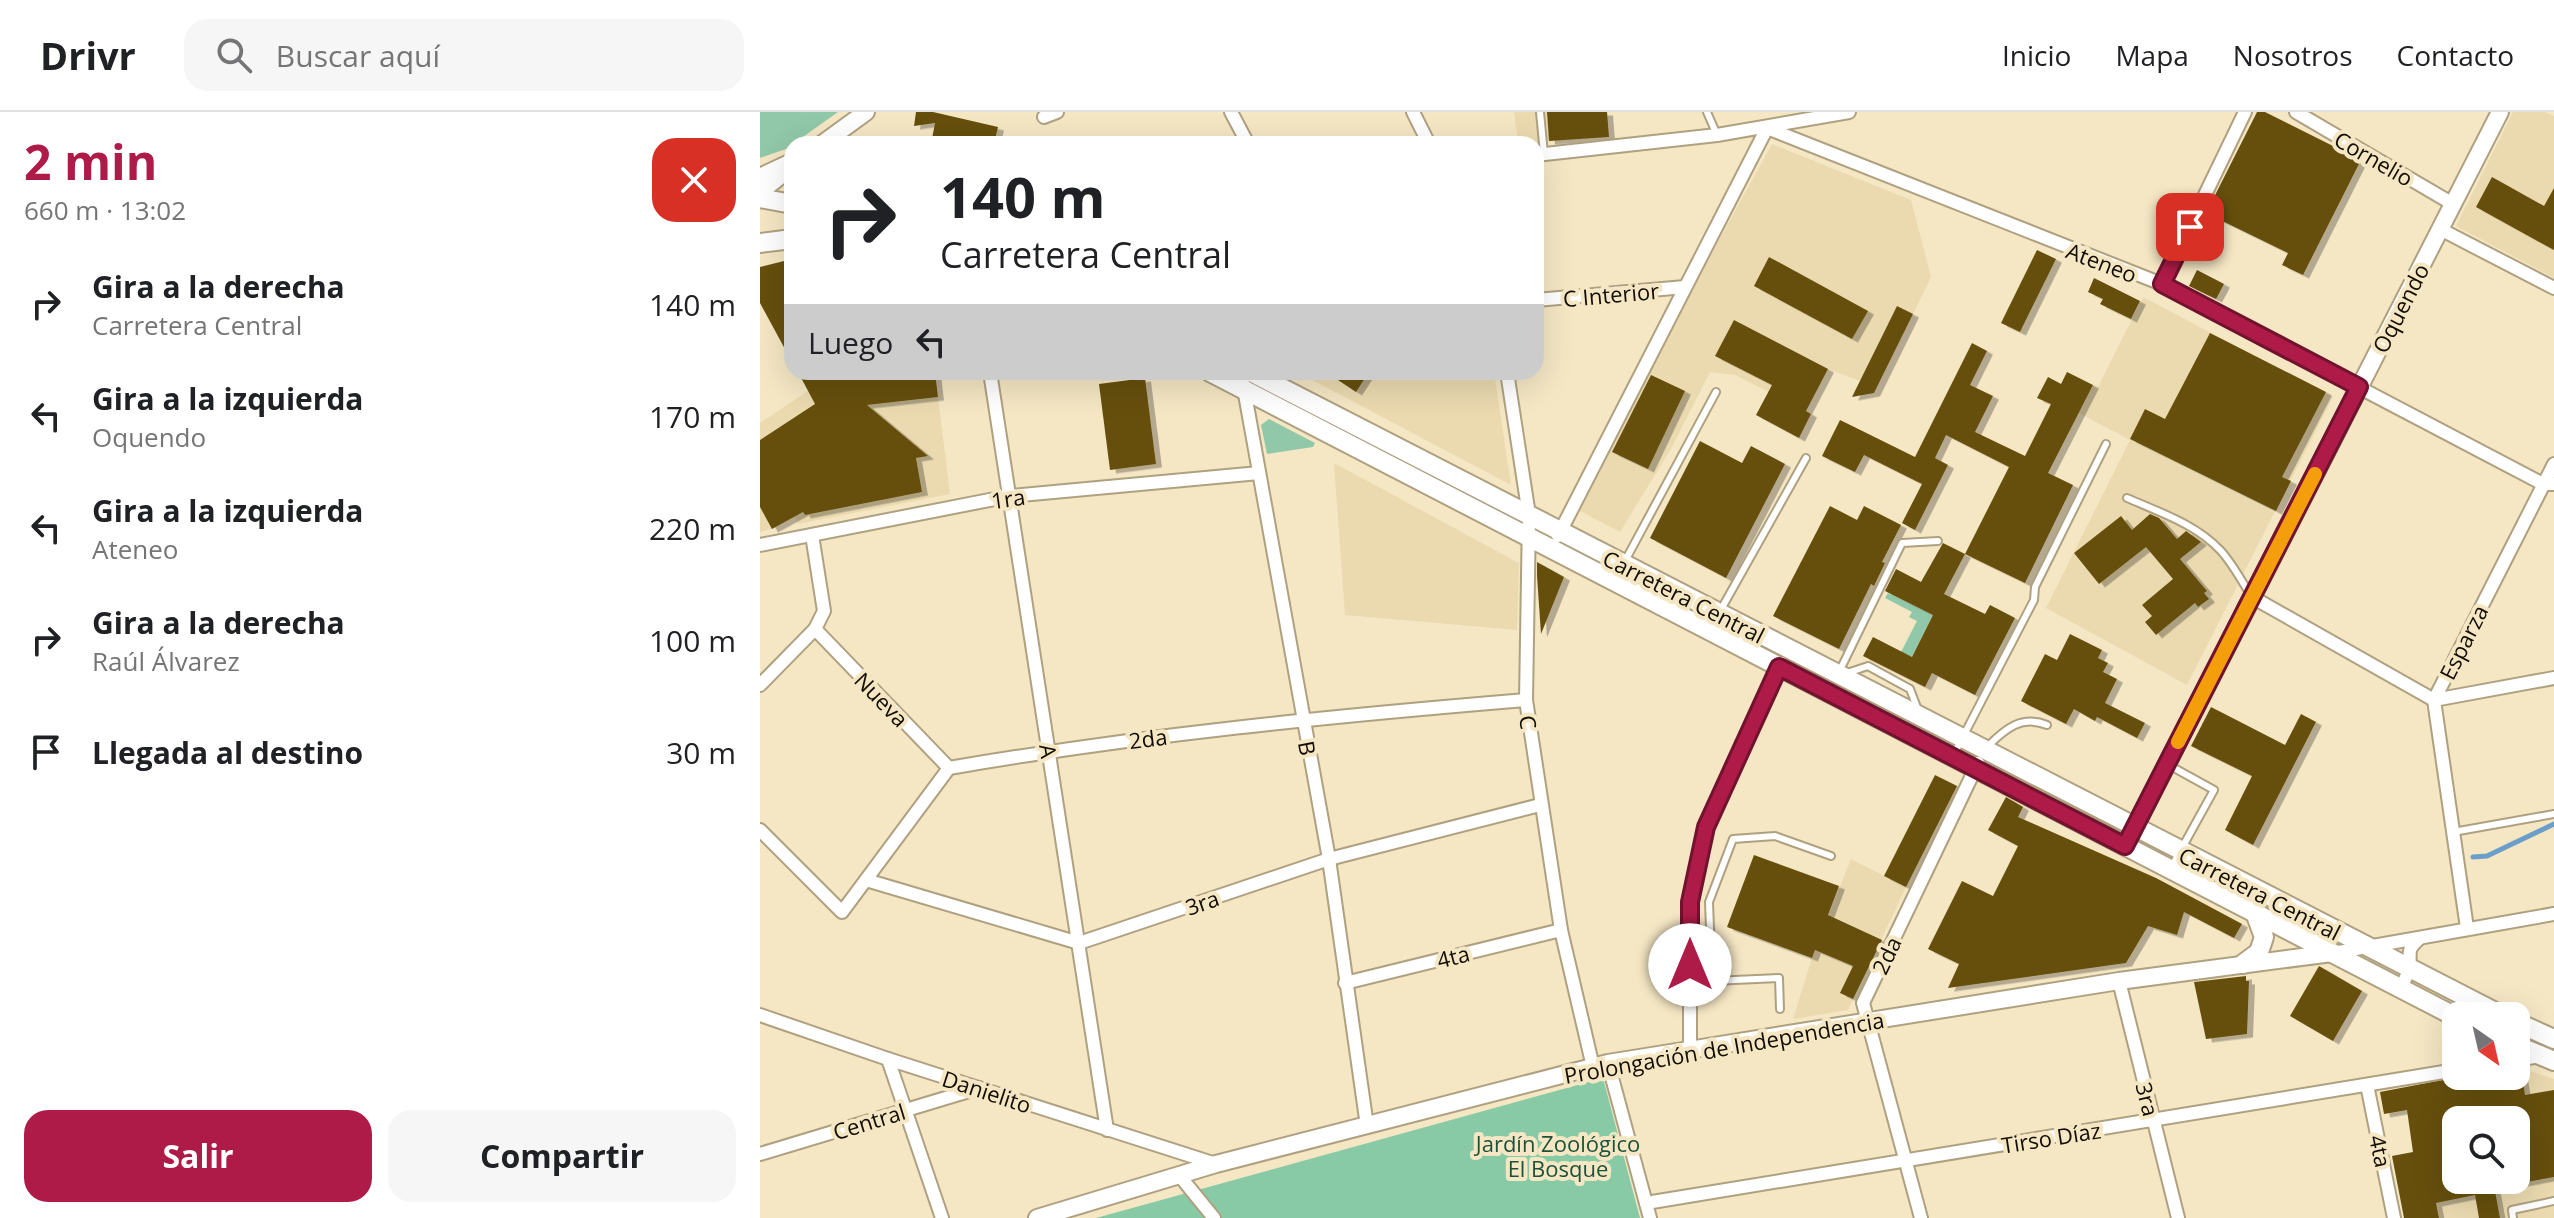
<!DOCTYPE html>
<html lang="es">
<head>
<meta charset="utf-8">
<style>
	:root { --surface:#fff; --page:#f6f6f6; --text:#202124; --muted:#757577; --line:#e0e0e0; --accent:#ae1b49 }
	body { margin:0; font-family:"Open Sans",sans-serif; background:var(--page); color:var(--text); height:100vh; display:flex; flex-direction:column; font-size:30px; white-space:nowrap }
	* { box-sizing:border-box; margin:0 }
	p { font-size:26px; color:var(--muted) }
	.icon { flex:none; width:44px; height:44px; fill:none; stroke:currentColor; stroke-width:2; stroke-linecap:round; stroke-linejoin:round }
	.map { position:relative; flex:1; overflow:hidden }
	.sheet { display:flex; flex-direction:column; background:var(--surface); width:760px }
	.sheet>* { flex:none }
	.banner { position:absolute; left:24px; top:24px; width:760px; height:244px; border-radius:24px; box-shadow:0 8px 32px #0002; background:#fff; color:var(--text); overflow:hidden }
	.needle { width:52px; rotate:146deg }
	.controls { position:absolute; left:1682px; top:890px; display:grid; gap:16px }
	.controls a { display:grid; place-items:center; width:88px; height:88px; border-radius:16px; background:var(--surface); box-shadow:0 8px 32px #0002; font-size:40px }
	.pin { position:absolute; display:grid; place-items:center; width:68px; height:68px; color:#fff; margin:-34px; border-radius:16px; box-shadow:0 4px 12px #0006 }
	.me { position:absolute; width:88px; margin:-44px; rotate:0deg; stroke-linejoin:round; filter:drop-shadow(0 0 6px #0008) }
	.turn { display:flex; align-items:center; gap:28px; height:168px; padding:0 24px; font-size:36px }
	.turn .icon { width:104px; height:104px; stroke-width:2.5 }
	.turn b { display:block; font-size:56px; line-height:68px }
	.then { display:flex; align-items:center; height:76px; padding:0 24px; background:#0003; gap:16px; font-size:30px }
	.round { display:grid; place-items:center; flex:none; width:84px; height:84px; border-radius:24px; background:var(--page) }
	.summary { display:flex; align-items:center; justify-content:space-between; height:136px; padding:0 24px }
	h1 { font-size:48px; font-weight:700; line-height:60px; color:var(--accent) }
	.cta { display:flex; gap:16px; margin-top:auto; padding:16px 24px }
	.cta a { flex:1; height:92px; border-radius:24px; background:var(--accent); color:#fff; font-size:32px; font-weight:700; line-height:92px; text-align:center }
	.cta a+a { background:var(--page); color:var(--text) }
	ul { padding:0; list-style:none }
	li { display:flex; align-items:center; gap:24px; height:112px; padding:0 24px }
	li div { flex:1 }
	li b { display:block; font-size:30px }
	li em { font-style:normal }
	header { display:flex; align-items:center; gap:48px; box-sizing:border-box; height:112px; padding:0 40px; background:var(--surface); border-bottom:2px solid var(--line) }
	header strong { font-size:38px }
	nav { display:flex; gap:44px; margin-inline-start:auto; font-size:28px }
	.search { width:560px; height:72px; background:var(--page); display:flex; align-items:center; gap:20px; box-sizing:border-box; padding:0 28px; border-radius:24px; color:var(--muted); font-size:30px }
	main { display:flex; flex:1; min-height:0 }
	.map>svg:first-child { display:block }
	.built { fill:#ebdab0 }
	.green { fill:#91c8a9 }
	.forest { fill:#88caa6 }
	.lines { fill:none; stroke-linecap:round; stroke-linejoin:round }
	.stream { stroke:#6b9eca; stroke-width:5 }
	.building { fill:#66500c; filter:url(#shadow) }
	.lane-casing { stroke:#afa180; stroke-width:10 }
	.street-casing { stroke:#afa180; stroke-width:16 }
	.secondary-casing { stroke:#afa180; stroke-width:20 }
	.primary-casing { stroke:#afa180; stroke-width:22 }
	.lane { stroke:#fff; stroke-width:6 }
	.street { stroke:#fff; stroke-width:12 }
	.secondary { stroke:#fff; stroke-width:16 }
	.primary { stroke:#fff; stroke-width:18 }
	.route-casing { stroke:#71122f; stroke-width:20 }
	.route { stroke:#ae1b49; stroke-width:14 }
	.slow { stroke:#f59e0b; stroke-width:14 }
	.labels { text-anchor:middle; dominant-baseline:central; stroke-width:8; stroke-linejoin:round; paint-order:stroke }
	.street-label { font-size:22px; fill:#130e03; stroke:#f5e7c4 }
	.park-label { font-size:22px; fill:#1e5139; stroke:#f5e7c4 }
</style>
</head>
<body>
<header>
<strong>Drivr</strong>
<div class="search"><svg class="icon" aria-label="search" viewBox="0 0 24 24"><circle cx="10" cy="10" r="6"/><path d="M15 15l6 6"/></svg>Buscar aquí</div>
<nav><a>Inicio</a><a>Mapa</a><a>Nosotros</a><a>Contacto</a></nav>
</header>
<main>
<section class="sheet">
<div class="summary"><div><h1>2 min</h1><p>660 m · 13:02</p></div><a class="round" style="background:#d93025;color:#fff"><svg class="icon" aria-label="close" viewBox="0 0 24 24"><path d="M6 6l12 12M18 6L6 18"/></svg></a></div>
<ul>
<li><svg class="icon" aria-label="right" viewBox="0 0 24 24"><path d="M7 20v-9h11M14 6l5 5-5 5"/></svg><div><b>Gira a la derecha</b><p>Carretera Central</p></div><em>140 m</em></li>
<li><svg class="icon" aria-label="left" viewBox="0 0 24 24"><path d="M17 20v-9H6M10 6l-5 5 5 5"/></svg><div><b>Gira a la izquierda</b><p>Oquendo</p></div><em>170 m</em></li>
<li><svg class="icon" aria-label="left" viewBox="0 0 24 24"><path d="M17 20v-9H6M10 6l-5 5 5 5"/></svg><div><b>Gira a la izquierda</b><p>Ateneo</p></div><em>220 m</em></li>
<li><svg class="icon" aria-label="right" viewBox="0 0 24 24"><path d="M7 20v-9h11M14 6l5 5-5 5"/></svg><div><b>Gira a la derecha</b><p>Raúl Álvarez</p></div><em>100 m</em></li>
<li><svg class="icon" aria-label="arrive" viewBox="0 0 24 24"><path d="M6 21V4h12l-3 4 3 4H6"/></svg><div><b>Llegada al destino</b></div><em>30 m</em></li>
</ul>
<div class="cta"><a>Salir</a><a>Compartir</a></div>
</section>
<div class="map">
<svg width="1794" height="1106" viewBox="0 0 1794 1106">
	<defs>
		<filter id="shadow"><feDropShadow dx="6" dy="3.5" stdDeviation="0" flood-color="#0004"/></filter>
	</defs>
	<rect width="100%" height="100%" fill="#f5e7c4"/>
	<g class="built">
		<polygon points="754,0 847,0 849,25 758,32"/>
		<polygon points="1753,0 1785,0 1794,4 1794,166 1696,114"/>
		<polygon points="1012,32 1151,88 1171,165 1153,202 1137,195 1100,269 1068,257 1046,299 975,263 950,260 912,335 860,420 818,398 899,237"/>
		<polygon points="1383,185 1573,285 1427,573 1286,496 1370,328 1319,301 1333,273 1338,275"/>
		<polygon points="537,260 734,260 751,373"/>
		<polygon points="48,279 55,292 107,293 178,285 190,382 38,412 34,405 11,417 0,420 0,311"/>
		<polygon points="574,351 759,451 757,518 585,503"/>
		<polygon points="1091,747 1146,775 1088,898 1033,907 1052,846"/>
		<polygon points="1756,954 1794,967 1794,1106 1667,1106 1696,1032 1696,1068 1756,1068"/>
	</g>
	<g class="green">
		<polygon points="0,0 78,0 26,37 0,46"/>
		<polygon points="509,307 555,331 553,335 507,342 501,313"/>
		<polygon points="1128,481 1173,503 1152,545 1141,540 1157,509 1149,505 1152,500 1125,486"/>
	</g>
	<polygon class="forest" points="843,966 880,1106 336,1106"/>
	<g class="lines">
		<polyline class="stream" points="1713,745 1727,744 1794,712"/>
	</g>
	<g class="building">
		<polygon points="156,0 173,0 238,15 234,32 171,32 175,11 154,14"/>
		<polygon points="787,0 847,0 849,25 789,29"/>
		<polygon points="1497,0 1505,0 1601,48 1543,163 1522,153 1528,141 1446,101"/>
		<polygon points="1732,65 1784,94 1794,76 1794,138 1716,95"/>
		<polygon points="1277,138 1296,147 1260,220 1241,211"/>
		<polygon points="1009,145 1108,199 1092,227 994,174"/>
		<polygon points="32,147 32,250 0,191 0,155"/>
		<polygon points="1437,158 1464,172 1456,187 1429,174"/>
		<polygon points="1334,166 1380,189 1371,207 1340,192 1343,187 1328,180"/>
		<polygon points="1137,194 1153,202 1114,281 1092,285"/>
		<polygon points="974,208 1068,257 1046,299 1051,302 1039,326 996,303 1012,273 955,244"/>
		<polygon points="1450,221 1566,280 1522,365 1531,369 1516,399 1370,327 1385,297 1405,307"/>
		<polygon points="1212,231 1227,239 1210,273 1233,284 1215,320 1265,344 1291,292 1277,286 1288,265 1301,272 1307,260 1333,273 1288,361 1313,373 1265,471 1205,442 1249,355 1186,323 1175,346 1188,353 1155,418 1142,411 1162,372 1104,343 1095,360 1062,344 1080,308 1155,345"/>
		<polygon points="38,260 175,260 178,285 107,293 168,344 156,346 162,380 45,403 43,400 12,417 0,395 0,328 55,292"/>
		<polygon points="566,260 609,260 596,280"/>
		<polygon points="891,263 925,279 888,357 852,340"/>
		<polygon points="385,266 396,352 350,358 339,272"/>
		<polygon points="940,329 982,351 991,334 1025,352 966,466 890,426"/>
		<polygon points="1070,394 1097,408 1104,394 1141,413 1122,450 1125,451 1114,474 1111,472 1079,537 1013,504"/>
		<polygon points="1390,402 1399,406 1417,427 1426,419 1441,430 1420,447 1447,479 1444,481 1449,487 1438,495 1435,491 1396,523 1385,510 1392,504 1382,493 1413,467 1386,435 1339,472 1314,441 1361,404 1372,418"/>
		<polygon points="1183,431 1205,442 1184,482 1225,502 1230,493 1255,506 1215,583 1172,561 1165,575 1103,544 1113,525 1152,545 1173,503 1125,479 1136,457 1161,470"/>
		<polygon points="777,450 804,465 781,522 777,464"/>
		<polygon points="1310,522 1342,538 1338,546 1348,551 1343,560 1357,567 1345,591 1385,611 1377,626 1337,605 1335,609 1314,597 1306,612 1261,589 1285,542 1297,548"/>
		<polygon points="1451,595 1525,633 1541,602 1556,610 1493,733 1465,718 1492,664 1431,634"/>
		<polygon points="1175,663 1197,674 1146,775 1124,764"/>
		<polygon points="1246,685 1263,695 1258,705 1396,766 1482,812 1474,826 1424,800 1417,823 1388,814 1366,851 1188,876 1199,852 1168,837 1202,769 1233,784 1258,734 1228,718"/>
		<polygon points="994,743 1079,774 1068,803 1122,828 1093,887 1080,881 1093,854 1055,838 1052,846 967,815"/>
		<polygon points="1559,854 1602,879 1573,929 1530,904"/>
		<polygon points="1486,864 1486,869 1489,869 1487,922 1446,927 1434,870"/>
		<polygon points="1703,964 1762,964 1765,983 1794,978 1794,1065 1756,1072 1756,1008 1696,1008 1696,1068 1733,1068 1740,1106 1719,1106 1715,1083 1676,1091 1679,1106 1644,1106 1632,1044 1653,1040 1647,998 1624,1002 1620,980"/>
	</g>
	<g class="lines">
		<g class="lane-casing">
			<g id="lane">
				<polyline points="780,0 784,42"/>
				<polyline points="947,0 957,23"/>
				<path d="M1367 386C1399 400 1436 412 1461 439 1472 451 1481 468 1490 482"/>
				<polyline points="865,449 956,280"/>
				<polyline points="950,517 1046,346"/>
				<polyline points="1080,558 1142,431 1178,429"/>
				<polyline points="1087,561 1108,554 1150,577 1158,598"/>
				<path d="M1228 634C1246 616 1262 603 1287 613"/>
				<polyline points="1194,642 1274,488 1275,475 1346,332"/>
				<polyline points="1407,652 1454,678 1412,754"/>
				<polyline points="1693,720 1794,702"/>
				<polyline points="930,884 935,884 952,869"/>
				<polyline points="1020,897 1019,866 952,869 949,790 973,727 1015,724 1071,744"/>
				<polyline points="1753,1106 1752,1098 1794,1089"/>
			</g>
		</g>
		<g class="street-casing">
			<g id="street">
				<polyline points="471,0 488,32"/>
				<polyline points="653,0 669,32"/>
				<polyline points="1536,0 1693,92"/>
				<polyline points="284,5 297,0"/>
				<polyline points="776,43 957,23 1089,0"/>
				<polyline points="1680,117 1794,176"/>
				<polyline points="1402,172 1485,0"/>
				<polyline points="776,188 925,175"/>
				<polyline points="230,260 347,1018"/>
				<polyline points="481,260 569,747 607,1014"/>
				<polyline points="747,260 769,403 766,588 801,818 833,955"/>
				<polyline points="798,424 1007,16 1402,172 1783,372 1794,372"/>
				<polyline points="0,433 250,384 499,361"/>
				<polyline points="1492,485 1674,588 1794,566"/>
				<polyline points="55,517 189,656"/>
				<polyline points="0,573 55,517 64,499 52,423"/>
				<path d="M0 718 82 800 189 656C380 623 573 604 766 588"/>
				<polyline points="106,768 319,831 569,747 780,693"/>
				<polyline points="1707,816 1674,588 1794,352"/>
				<polyline points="1573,841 1794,802"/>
				<polyline points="1359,869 1418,1106"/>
				<polyline points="585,871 801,818"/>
				<path d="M1640 877C1643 871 1648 863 1649 857 1652 840 1644 840 1660 826"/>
				<polyline points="0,903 128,947 456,1052"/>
				<polyline points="930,938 930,790 946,715 1021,551"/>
				<polyline points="128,947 182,1106"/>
				<polyline points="1756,948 1780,944"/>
				<polyline points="848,951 890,1106"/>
				<polyline points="1607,973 1634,1106"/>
				<polyline points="0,1042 219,976"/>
				<polyline points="419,1063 454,1106"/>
				<polyline points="886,1091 1696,958"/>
				<polyline points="1161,1106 1103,891 1218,651"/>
			</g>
		</g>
		<g class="secondary-casing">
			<g id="secondary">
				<polyline points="62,32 106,0"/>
				<polyline points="0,80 30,56"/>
				<polyline points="1365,734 1740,0"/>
				<polyline points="277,1106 456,1052 848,951 1359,869 1572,841"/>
			</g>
		</g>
		<g class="primary-casing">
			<g id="primary">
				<polyline points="0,66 32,51"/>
				<polyline points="0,86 32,92"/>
				<polyline points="0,131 32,127"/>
				<polyline points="450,260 1696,905"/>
				<polyline points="491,260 1743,904"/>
				<polyline points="1483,852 1499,840 1504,825 1494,798"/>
				<polyline points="1756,910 1794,927"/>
				<polyline points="1756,933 1794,949"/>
			</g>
		</g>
		<use href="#lane" class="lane"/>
		<use href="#street" class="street"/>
		<use href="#secondary" class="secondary"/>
		<use href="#primary" class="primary"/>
	</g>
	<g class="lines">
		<g class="route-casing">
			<polyline id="route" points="930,853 930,790 946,715 1019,555 1365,734 1599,275 1402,172 1430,115"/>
		</g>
		<use href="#route" class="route"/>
		<polyline class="slow" points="1418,630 1555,362"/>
	</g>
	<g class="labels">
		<g class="street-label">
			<text transform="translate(1614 46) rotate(30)">Cornelio</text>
			<text transform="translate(1342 150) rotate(21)">Ateneo</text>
			<text transform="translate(851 182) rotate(-5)">C Interior</text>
			<text transform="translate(1640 196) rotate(-63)">Oquendo</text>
			<text transform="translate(248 386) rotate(-8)">1ra</text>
			<text transform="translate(924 484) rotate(27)">Carretera Central</text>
			<text transform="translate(1703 530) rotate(-63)">Esparza</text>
			<text transform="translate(122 587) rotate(46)">Nueva</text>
			<text transform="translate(769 610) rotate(82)">C</text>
			<text transform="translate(388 626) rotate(-7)">2da</text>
			<text transform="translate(548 636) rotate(79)">B</text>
			<text transform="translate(289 639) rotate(81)">A</text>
			<text transform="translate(1500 781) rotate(27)">Carretera Central</text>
			<text transform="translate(442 790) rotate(-19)">3ra</text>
			<text transform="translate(1126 843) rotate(-64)">2da</text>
			<text transform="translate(693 844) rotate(-14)">4ta</text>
			<text transform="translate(964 935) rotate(-10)">Prolongación de Independencia</text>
			<text transform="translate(227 979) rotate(18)">Danielito</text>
			<text transform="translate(1388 987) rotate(76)">3ra</text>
			<text transform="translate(109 1009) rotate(-17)">Central</text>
			<text transform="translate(1291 1025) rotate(-9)">Tirso Díaz</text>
			<text transform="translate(1621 1039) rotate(78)">4ta</text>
		</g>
		<g class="park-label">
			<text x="798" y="1031">Jardín Zoológico<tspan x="798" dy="25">El Bosque</tspan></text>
		</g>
	</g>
</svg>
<div class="controls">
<a><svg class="needle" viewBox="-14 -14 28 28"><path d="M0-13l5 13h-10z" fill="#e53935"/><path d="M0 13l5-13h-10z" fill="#757577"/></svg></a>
<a><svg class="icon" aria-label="search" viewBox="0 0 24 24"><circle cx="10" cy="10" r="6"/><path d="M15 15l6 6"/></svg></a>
</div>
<div class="pin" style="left:1430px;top:115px;background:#d93025"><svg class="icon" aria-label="arrive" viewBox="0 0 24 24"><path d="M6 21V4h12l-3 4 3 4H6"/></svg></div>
<svg class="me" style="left:930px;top:853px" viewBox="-20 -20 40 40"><circle r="19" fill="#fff"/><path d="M0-13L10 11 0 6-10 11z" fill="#ae1b49"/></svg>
<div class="banner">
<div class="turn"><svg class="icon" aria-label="right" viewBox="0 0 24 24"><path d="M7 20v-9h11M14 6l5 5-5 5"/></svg><div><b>140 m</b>Carretera Central</div></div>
<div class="then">Luego<svg class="icon" aria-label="left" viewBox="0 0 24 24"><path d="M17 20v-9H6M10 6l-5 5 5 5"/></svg></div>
</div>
</div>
</main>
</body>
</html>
